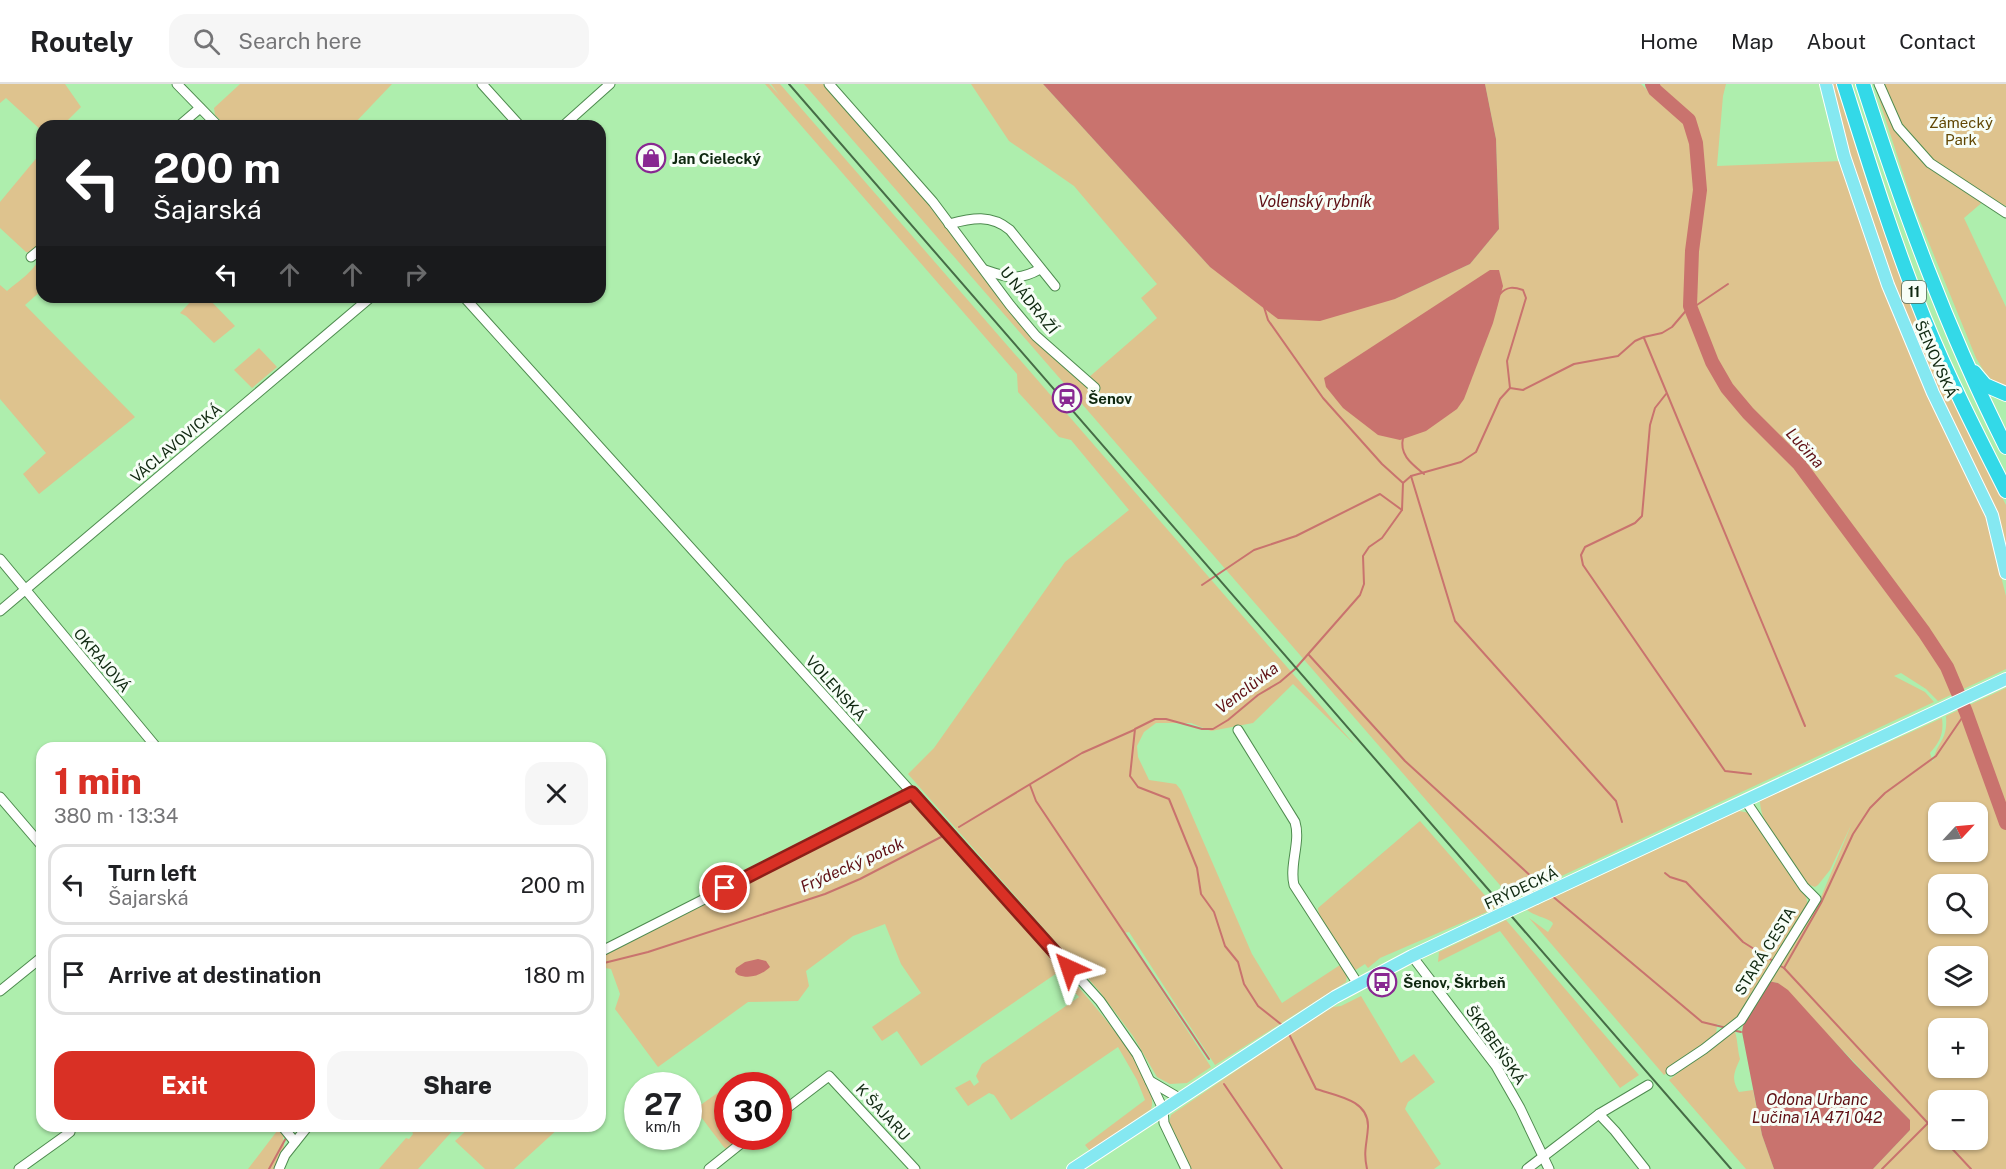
<!DOCTYPE html>
<html lang="en">
<head>
<meta charset="utf-8">
<style>
	:root { --surface:#fff; --page:#f6f6f6; --text:#202124; --muted:#757577; --line:#e0e0e0; --accent:#d93025 }
	body { margin:0; font-family:"Public Sans",sans-serif; background:var(--page); color:var(--text); height:100vh; display:flex; flex-direction:column; font-size:22px; white-space:nowrap }
	* { box-sizing:border-box; margin:0 }
	p { font-size:20px; color:var(--muted) }
	.icon { flex:none; width:33px; height:33px; fill:none; stroke:currentColor; stroke-width:2; stroke-linecap:round; stroke-linejoin:round }
	.map { position:relative; flex:1; overflow:hidden }
	.side { position:absolute; left:36px; top:658px; width:570px; height:390px; display:flex; flex-direction:column; background:var(--surface); border-radius:18px; box-shadow:0 2px 4px #0004 }
	.side>* { flex:none }
	.top-card { position:absolute; left:36px; top:36px; width:570px; height:183px; border-radius:18px; box-shadow:0 2px 4px #0004; background:#202124; color:#fff; overflow:hidden }
	.needle { width:39px; rotate:64deg }
	.fabs { position:absolute; left:1928px; top:718px; display:grid; gap:12px }
	.fabs a { display:grid; place-items:center; width:60px; height:60px; border-radius:12px; background:var(--surface); box-shadow:0 2px 4px #0004; font-size:30px }
	.speed { position:absolute; left:624px; top:988px; display:flex; gap:12px; font-size:30px; font-weight:700; text-align:center }
	.speed>* { display:grid; place-content:center; width:78px; height:78px; border-radius:50%; background:var(--surface); box-shadow:0 2px 4px #0004; line-height:1 }
	.speed small { font-size:15px; font-weight:400 }
	.speed .limit { border:9px solid #d22; background:#fff; color:#111 }
	.pin { position:absolute; display:grid; place-items:center; width:51px; height:51px; color:#fff; margin:-26px; border:3px solid #fff; border-radius:50%; box-shadow:0 2px 6px #0007 }
	.me { position:absolute; width:66px; margin:-33px; rotate:318deg; stroke-linejoin:round; filter:drop-shadow(0 0 4px #0008) }
	.turn { display:flex; align-items:center; gap:21px; height:126px; padding:0 18px; font-size:27px }
	.turn .icon { width:78px; height:78px; stroke-width:2.5 }
	.turn b { display:block; font-size:42px; line-height:51px }
	.lanes { display:flex; align-items:center; height:57px; padding:0 18px; background:#0003; justify-content:center; gap:30px; direction:ltr }
	.lanes .off { opacity:.35 }
	.round { display:grid; place-items:center; flex:none; width:63px; height:63px; border-radius:18px; background:var(--page) }
	.head { display:flex; align-items:center; justify-content:space-between; height:102px; padding:0 18px }
	h1 { font-size:36px; font-weight:800; line-height:45px; color:var(--accent) }
	.cta { display:flex; gap:12px; margin-top:auto; padding:12px 18px }
	.cta a { flex:1; height:69px; border-radius:18px; background:var(--accent); color:#fff; font-size:24px; font-weight:800; line-height:69px; text-align:center }
	.cta a+a { background:var(--page); color:var(--text) }
	ul { padding:0; list-style:none }
	li { display:flex; align-items:center; gap:18px; height:81px; margin:0 12px 9px; padding:0 6px; border:3px solid var(--line); border-radius:18px }
	li div { flex:1 }
	li b { display:block; font-size:22px }
	li em { font-style:normal }
	header { display:flex; align-items:center; gap:36px; box-sizing:border-box; height:84px; padding:0 30px; background:var(--surface); border-bottom:2px solid var(--line) }
	header strong { font-size:28px }
	nav { display:flex; gap:33px; margin-inline-start:auto; font-size:21px }
	.search { width:420px; height:54px; background:var(--page); display:flex; align-items:center; gap:15px; box-sizing:border-box; padding:0 21px; border-radius:18px; color:var(--muted); font-size:22px }
	.map>svg:first-child { display:block }
	.green { fill:#dec38e; fill-rule:evenodd }
	.water { fill:#c9736e }
	.lines { fill:none; stroke-linecap:round; stroke-linejoin:round }
	.stream { stroke:#c9736e; stroke-width:2 }
	.river { stroke:#c9736e; stroke-width:14 }
	.minor-casing { stroke:#4e8b4f; stroke-width:11 }
	.major-casing { stroke:#fff; stroke-width:14 }
	.highway-casing { stroke:#fff; stroke-width:16 }
	.minor { stroke:#fff; stroke-width:9 }
	.major { stroke:#85e8f1; stroke-width:12 }
	.highway { stroke:#33d9e8; stroke-width:14 }
	.rail { stroke:#466c46; stroke-width:2 }
	.major-bridge-casing { stroke:#fff; stroke-width:14; stroke-linecap:butt }
	.major-bridge { stroke:#85e8f1; stroke-width:12 }
	.route-casing { stroke:#8d1f18; stroke-width:15 }
	.route { stroke:#d93025; stroke-width:10 }
	.labels { text-anchor:middle; dominant-baseline:central; stroke-width:6; stroke-linejoin:round; paint-order:stroke }
	.shield { fill:#f7fef7; stroke:#556855; stroke-width:1.5 }
	.shield-label { font-size:14px; font-weight:bold; fill:#0f2810 }
	.park-label { font-size:15px; fill:#624805; stroke:#f7fef7 }
	.poi-label { font-size:15px; font-weight:bold; fill:#0f2810; stroke:#f7fef7; text-anchor:start }
	.street-label { font-size:15px; fill:#0f2810; stroke:#f7fef7 }
	.water-label { font-size:16px; font-style:italic; fill:#5e0f13; stroke:#f7fef7 }
</style>
</head>
<body>
<header>
<strong>Routely</strong>
<div class="search"><svg class="icon" aria-label="search" viewBox="0 0 24 24"><circle cx="10" cy="10" r="6"/><path d="M15 15l6 6"/></svg>Search here</div>
<nav><a>Home</a><a>Map</a><a>About</a><a>Contact</a></nav>
</header>
<div class="map">
<svg width="2006" height="1085" viewBox="0 0 2006 1085">
	<rect width="100%" height="100%" fill="#aeeead"/>
	<g class="green">
		<polygon points="0,0 65,0 81,23 62,42 42,42 42,47 6,14 0,19"/>
		<polygon points="240,0 392,0 352,42 226,42 215,31 214,24"/>
		<polygon points="765,0 769,0 779,11 771,0 780,0 1354,660 1293,600 1253,639 1211,647 1191,639 1156,639 1144,648 1137,662 1138,673 1149,696 1176,700 1181,706 1252,870 1282,919 1340,881 1347,892 1346,898 1215,981 1129,848 1124,849 1211,983 1187,999 1170,1000 1157,993 1133,952 1100,908 908,690 934,664 1065,478 1129,426 1071,356 1059,353 1018,308 1017,290"/>
		<path d="M804 0H823L905 94 926 114 1019 236 1088 294 1157 234 1141 214 1157 200 1074 102 1009 57 971 0H1043L1210 183 1395 215 1470 180 1499 145 1496 55 1485 0H1641C1654 14 1677 25 1685 42 1694 59 1692 83 1693 102H1703L1701 78 1702 65 1695 40 1690 32 1656 0H1726L1723 12 1717 82 1842 77 1984 426 2006 512V585L1938 617 1926 605 1901 589 1894 592 1925 608 1934 618 1512 815Z"/>
		<polygon points="1830,0 1836,0 1871,112 1909,213 1942,294 1973,358 2006,421 2006,472 1992,419 1912,249 1880,169 1851,79"/>
		<path d="M1874 0H2006V122L1985 116 1964 134 2006 223V302C1990 299 1984 287 1976 274L1913 120Z"/>
		<polygon points="39,71 42,73 42,160 30,169 26,168 0,144 0,118"/>
		<path d="M42 167V206L25 221 135 333 39 410 23 390 46 369 0 315V201L7 207C20 196 39 184 42 167Z"/>
		<polygon points="195,213 207,213 235,242 214,259 186,232 180,229"/>
		<polygon points="259,264 277,283 252,304 234,286"/>
		<path d="M2006 604V1085H1873L1910 1046V1036L1778 899 1768 897 1821 813 1852 739 1830 786 1818 801 1815 803 1807 800C1792 779 1760 743 1760 717L1942 634C1944 649 1940 658 1930 669L1933 678C1936 658 1948 658 1946 632ZM1938 729H1977V768H1938ZM1938 801H1977V840H1938ZM1938 873H1977V912H1938ZM1938 945H1977V984H1938ZM1938 1017H1977V1056H1938Z"/>
		<path d="M907 718 913 720C952 759 986 801 1023 842 1048 870 1165 989 1151 1025L1090 1067 1085 1061 1145 1016 1137 996 1118 963 1011 1036 994 1011 989 1009 968 1022 955 1004 970 996 974 1002 979 998 976 992 982 980 1079 913 1057 889 921 982 897 947 882 957 872 943 921 909 901 880 885 840 853 852 806 887 809 902 798 917 748 918 658 983 615 925 620 910 611 885 605 884 600 890V870L902 719Z"/>
		<path d="M1739 727 1750 729 1806 812 1808 823 1735 937 1726 943 1717 940 1716 952 1664 991 1529 834 1548 848 1553 840 1552 838C1544 833 1535 832 1527 826Z"/>
		<polygon points="1420,737 1496,824 1380,874 1368,884 1365,880 1354,887 1319,832 1318,824"/>
		<polygon points="1506,836 1639,991 1620,1004 1500,847 1438,878 1439,868"/>
		<polygon points="1361,912 1401,979 1414,970 1435,998 1408,1018 1405,1025 1441,1080 1434,1085 1191,1085 1169,1038 1171,1031 1292,949 1333,923 1341,922"/>
		<path d="M1734 945C1738 955 1737 964 1740 975 1734 989 1731 994 1739 1008L1753 1006 1762 1051 1774 1085H1746L1669 996Z"/>
		<polygon points="744,990 753,1002 728,1002 728,1053 743,1053 726,1065 723,1062 695,1025"/>
		<polygon points="471,1042 560,1042 560,1043 514,1085 485,1085 455,1057"/>
		<polygon points="280,1043 300,1043 297,1047 289,1045 283,1054 285,1069 276,1085 248,1085"/>
		<polygon points="416,1043 456,1043 418,1085 379,1085 406,1054 409,1055 413,1050 412,1047"/>
	</g>
	<g class="water">
		<polygon points="1043,0 1485,0 1496,55 1499,145 1470,180 1395,215 1320,237 1278,235 1210,183"/>
		<polygon points="1490,186 1499,186 1503,202 1493,239 1464,315 1457,325 1426,347 1400,356 1378,351 1343,324 1326,303 1324,294"/>
		<path d="M758 875 766 877 770 883C761 892 749 895 738 891L735 888 736 884 745 878Z"/>
		<polygon points="1768,897 1778,899 1788,906 1853,978 1910,1036 1910,1046 1873,1085 1774,1085 1762,1051 1742,948 1743,942"/>
	</g>
	<g class="lines">
		<g class="stream">
			<path d="M1500 210C1507 202 1514 203 1523 206L1526 214 1507 277 1510 304"/>
			<polyline points="1264,223 1268,236 1323,314 1382,380 1403,399"/>
			<polyline points="1691,225 1728,200"/>
			<polyline points="1644,254 1805,642"/>
			<polyline points="1666,310 1655,324 1650,341 1642,432 1635,439 1585,463 1581,471 1583,481 1725,687 1751,690"/>
			<path d="M1403 354C1399 371 1412 380 1424 390"/>
			<polyline points="1411,392 1455,537 1616,717 1622,738"/>
			<polyline points="1202,501 1254,466 1296,452 1380,410 1402,426"/>
			<polyline points="1309,571 1405,677 1545,805"/>
			<polyline points="1030,701 1036,717 1209,975"/>
			<polyline points="959,743 1082,669 1134,646"/>
			<polyline points="1665,789 1670,793 1686,798 1743,858 1773,877"/>
			<polyline points="1551,811 1702,938 1727,944"/>
			<polyline points="600,880 648,868 825,810 860,795 941,753"/>
			<polyline points="1777,880 1784,884 1938,1050"/>
			<polyline points="1784,884 1821,819 1853,750 1870,724 1885,709 1936,672 1966,628"/>
			<polyline points="1282,941 1258,922 1244,900 1238,878 1225,862 1214,828 1201,810 1197,784 1169,715 1138,703 1130,692 1135,645 1155,635 1166,635 1202,645 1213,645 1228,636 1258,611 1280,598 1295,585 1360,511 1364,500 1363,472 1369,463 1382,454 1402,426 1403,399 1411,392 1461,378 1476,368 1500,315 1510,304 1523,306 1574,280 1618,272 1635,257 1644,253 1662,249 1672,243 1690,222"/>
			<polyline points="1732,946 1741,948"/>
			<path d="M1288 948 1316 1005C1337 1012 1369 1016 1368 1043 1367 1060 1363 1067 1367 1085"/>
			<polyline points="1224,1000 1282,1085"/>
			<polyline points="290,1049 294,1042"/>
			<polyline points="1944,1056 1971,1085"/>
			<polyline points="269,1085 286,1054"/>
			<polyline points="1882,1085 1928,1039"/>
		</g>
		<polyline class="river" points="1652,0 1655,6 1689,36 1696,59 1700,106 1692,167 1690,222 1712,278 1727,304 1748,329 1799,380 1924,548 1947,583 1966,628 2006,739"/>
		<g class="minor-casing">
			<g id="minor">
				<polyline points="177,0 218,42"/>
				<polyline points="482,0 520,42"/>
				<polyline points="829,0 933,118 1010,221 1036,252 1095,304"/>
				<polyline points="1879,0 1898,43 1930,79 2006,129"/>
				<polyline points="179,42 200,24"/>
				<polyline points="563,42 610,0"/>
				<path d="M949 140C972 134 991 130 1010 146L1055 202"/>
				<polyline points="31,173 42,164"/>
				<path d="M985 186C1008 194 1019 197 1040 185"/>
				<polyline points="464,213 1100,917 1137,970 1163,1025 1164,1039 1186,1085"/>
				<polyline points="0,475 157,664"/>
				<polyline points="0,527 371,213"/>
				<path d="M1238 646 1295 738C1301 758 1289 781 1294 801L1358 900"/>
				<polyline points="0,713 42,762"/>
				<polyline points="600,868 913,709"/>
				<polyline points="1412,872 1496,982 1520,1024 1549,1085"/>
				<polyline points="0,907 42,873"/>
				<polyline points="1671,987 1704,965 1741,936 1816,815 1804,803 1745,716"/>
				<polyline points="1150,997 1179,1014"/>
				<polyline points="778,1031 829,992 915,1085"/>
				<polyline points="282,1042 295,1058"/>
				<polyline points="19,1085 65,1052 70,1048 71,1042"/>
				<polyline points="279,1085 285,1071 308,1042"/>
				<polyline points="709,1085 749,1053"/>
				<polyline points="1527,1085 1599,1030"/>
				<polyline points="1645,1085 1615,1047 1599,1030 1648,1001"/>
			</g>
		</g>
		<g class="major-casing">
			<g id="major">
				<polyline points="1826,0 1844,72 1888,201 1933,309 1992,431 2006,489"/>
				<polyline points="1536,814 2006,595"/>
				<polyline points="1073,1085 1335,913 1412,872 1484,838"/>
			</g>
		</g>
		<g class="highway-casing">
			<g id="highway">
				<path d="M1844 0C1869 79 1893 157 1924 234 1948 293 1977 350 2006 407"/>
				<path d="M1863 0C1903 125 1947 246 2006 363"/>
				<polyline points="1974,288 1985,301 2006,310"/>
			</g>
		</g>
		<use href="#minor" class="minor"/>
		<use href="#major" class="major"/>
		<use href="#highway" class="highway"/>
		<polyline class="rail" points="789,0 1731,1085"/>
		<g class="major-bridge-casing">
			<polyline id="major-bridge" points="1484,838 1536,814"/>
		</g>
		<use href="#major-bridge" class="major-bridge"/>
	</g>
	<g class="lines">
		<g class="route-casing">
			<polyline id="route" points="725,804 912,709 1069,884"/>
		</g>
		<use href="#route" class="route"/>
	</g>
	<defs>
		<g id="shop-ring" transform="scale(1.5)"><circle r="9.5" fill="#f7fef7" stroke="#882891" stroke-width="1.5"/><path d="M-5-2.5h2.3a2.7 3.5 0 0 1 5.4 0H5L5.5 6h-11ZM-1.5-2.5h3a1.5 2.3 0 0 0-3 0Z" fill="#882891"/></g>
		<g id="station-ring" transform="scale(1.5)"><circle r="9.5" fill="#f7fef7" stroke="#882891" stroke-width="1.5"/><path d="M-3-6H3Q5-6 5-4V2Q5 4 3 4L4.5 6H3L1.5 4h-3L-3 6H-4.5L-3 4Q-5 4-5 2V-4Q-5-6-3-6ZM-3.5-4v3h7v-3ZM-3.5 1v1.5H-2V1ZM2 1v1.5H3.5V1Z" fill="#882891"/></g>
		<g id="bus-ring" transform="scale(1.5)"><circle r="9.5" fill="#f7fef7" stroke="#882891" stroke-width="1.5"/><path d="M-5-6H5V4H4V6H2V4H-2V6H-4V4H-5ZM-3.5-4V0h7V-4ZM-3.5 1.2v1.5H-2V1.2ZM2 1.2v1.5H3.5V1.2Z" fill="#882891"/></g>
	</defs>
	<g fill-rule="evenodd">
		<use href="#shop-ring" x="651" y="74"/>
		<use href="#station-ring" x="1067" y="314"/>
		<use href="#bus-ring" x="1382" y="898"/>
	</g>
	<g class="labels">
		<rect class="shield" x="1902" y="197" width="24" height="22" rx="4.5"/>
		<g class="shield-label">
			<text x="1914" y="208">11</text>
		</g>
		<g class="park-label">
			<text x="1961" y="38">Zámecký<tspan x="1961" dy="17">Park</tspan></text>
		</g>
		<g class="poi-label">
			<text x="672" y="74">Jan Cielecký</text>
			<text x="1088" y="314">Šenov</text>
			<text x="1403" y="898">Šenov, Škrbeň</text>
		</g>
		<g class="street-label">
			<text transform="translate(1029 216) rotate(51)">U NÁDRAŽÍ</text>
			<text transform="translate(1936 275) rotate(66)">ŠENOVSKÁ</text>
			<text transform="translate(176 359) rotate(-40)">VÁCLAVOVICKÁ</text>
			<text transform="translate(102 576) rotate(50)">OKRAJOVÁ</text>
			<text transform="translate(836 604) rotate(48)">VOLENSKÁ</text>
			<text transform="translate(1521 804) rotate(-25)">FRÝDECKÁ</text>
			<text transform="translate(1765 867) rotate(-58)">STARÁ CESTA</text>
			<text transform="translate(1496 961) rotate(55)">ŠKRBEŇSKÁ</text>
			<text transform="translate(883 1028) rotate(47)">K ŠAJARU</text>
		</g>
		<g class="water-label">
			<text x="1315" y="117">Volenský rybník</text>
			<text transform="translate(1805 364) rotate(48)">Lučina</text>
			<text transform="translate(1247 604) rotate(-37)">Venclůvka</text>
			<text transform="translate(852 781) rotate(-24)">Frýdecký potok</text>
			<text x="1817" y="1015">Odona Urbanc<tspan x="1817" dy="18">Lučina 1A 471 042</tspan></text>
		</g>
	</g>
</svg>
<div class="fabs">
<a><svg class="needle" viewBox="-14 -14 28 28"><path d="M0-13l5 13h-10z" fill="#e53935"/><path d="M0 13l5-13h-10z" fill="#757577"/></svg></a>
<a><svg class="icon" aria-label="search" viewBox="0 0 24 24"><circle cx="10" cy="10" r="6"/><path d="M15 15l6 6"/></svg></a>
<a><svg class="icon" aria-label="layers" viewBox="0 0 24 24"><path d="M12 4l9 5-9 5-9-5zM3 14l9 5 9-5"/></svg></a>
<a>+</a>
<a>−</a>
</div>
<div class="speed"><div>27<small>km/h</small></div><div class="limit">30</div></div>
<div class="pin" style="left:725px;top:804px;background:#d93025"><svg class="icon" aria-label="arrive" viewBox="0 0 24 24"><path d="M6 21V4h12l-3 4 3 4H6"/></svg></div>
<svg class="me" style="left:1069px;top:884px" viewBox="-20 -20 40 40"><path d="M0-17L14 15 0 8-14 15z" fill="#d93025" stroke="#fff" stroke-width="4"/></svg>
<div class="top-card">
<div class="turn"><svg class="icon" aria-label="left" viewBox="0 0 24 24"><path d="M17 20v-9H6M10 6l-5 5 5 5"/></svg><div><b>200 m</b>Šajarská</div></div>
<div class="lanes"><svg class="icon" aria-label="left" viewBox="0 0 24 24"><path d="M17 20v-9H6M10 6l-5 5 5 5"/></svg><svg class="icon off" aria-label="ahead" viewBox="0 0 24 24"><path d="M12 20V5M6 11l6-6 6 6"/></svg><svg class="icon off" aria-label="ahead" viewBox="0 0 24 24"><path d="M12 20V5M6 11l6-6 6 6"/></svg><svg class="icon off" aria-label="right" viewBox="0 0 24 24"><path d="M7 20v-9h11M14 6l5 5-5 5"/></svg></div>
</div>
<section class="side">
<div class="head"><div><h1>1 min</h1><p>380 m · 13:34</p></div><a class="round"><svg class="icon" aria-label="close" viewBox="0 0 24 24"><path d="M6 6l12 12M18 6L6 18"/></svg></a></div>
<ul>
<li><svg class="icon" aria-label="left" viewBox="0 0 24 24"><path d="M17 20v-9H6M10 6l-5 5 5 5"/></svg><div><b>Turn left</b><p>Šajarská</p></div><em>200 m</em></li>
<li><svg class="icon" aria-label="arrive" viewBox="0 0 24 24"><path d="M6 21V4h12l-3 4 3 4H6"/></svg><div><b>Arrive at destination</b></div><em>180 m</em></li>
</ul>
<div class="cta"><a>Exit</a><a>Share</a></div>
</section>
</div>
</body>
</html>
